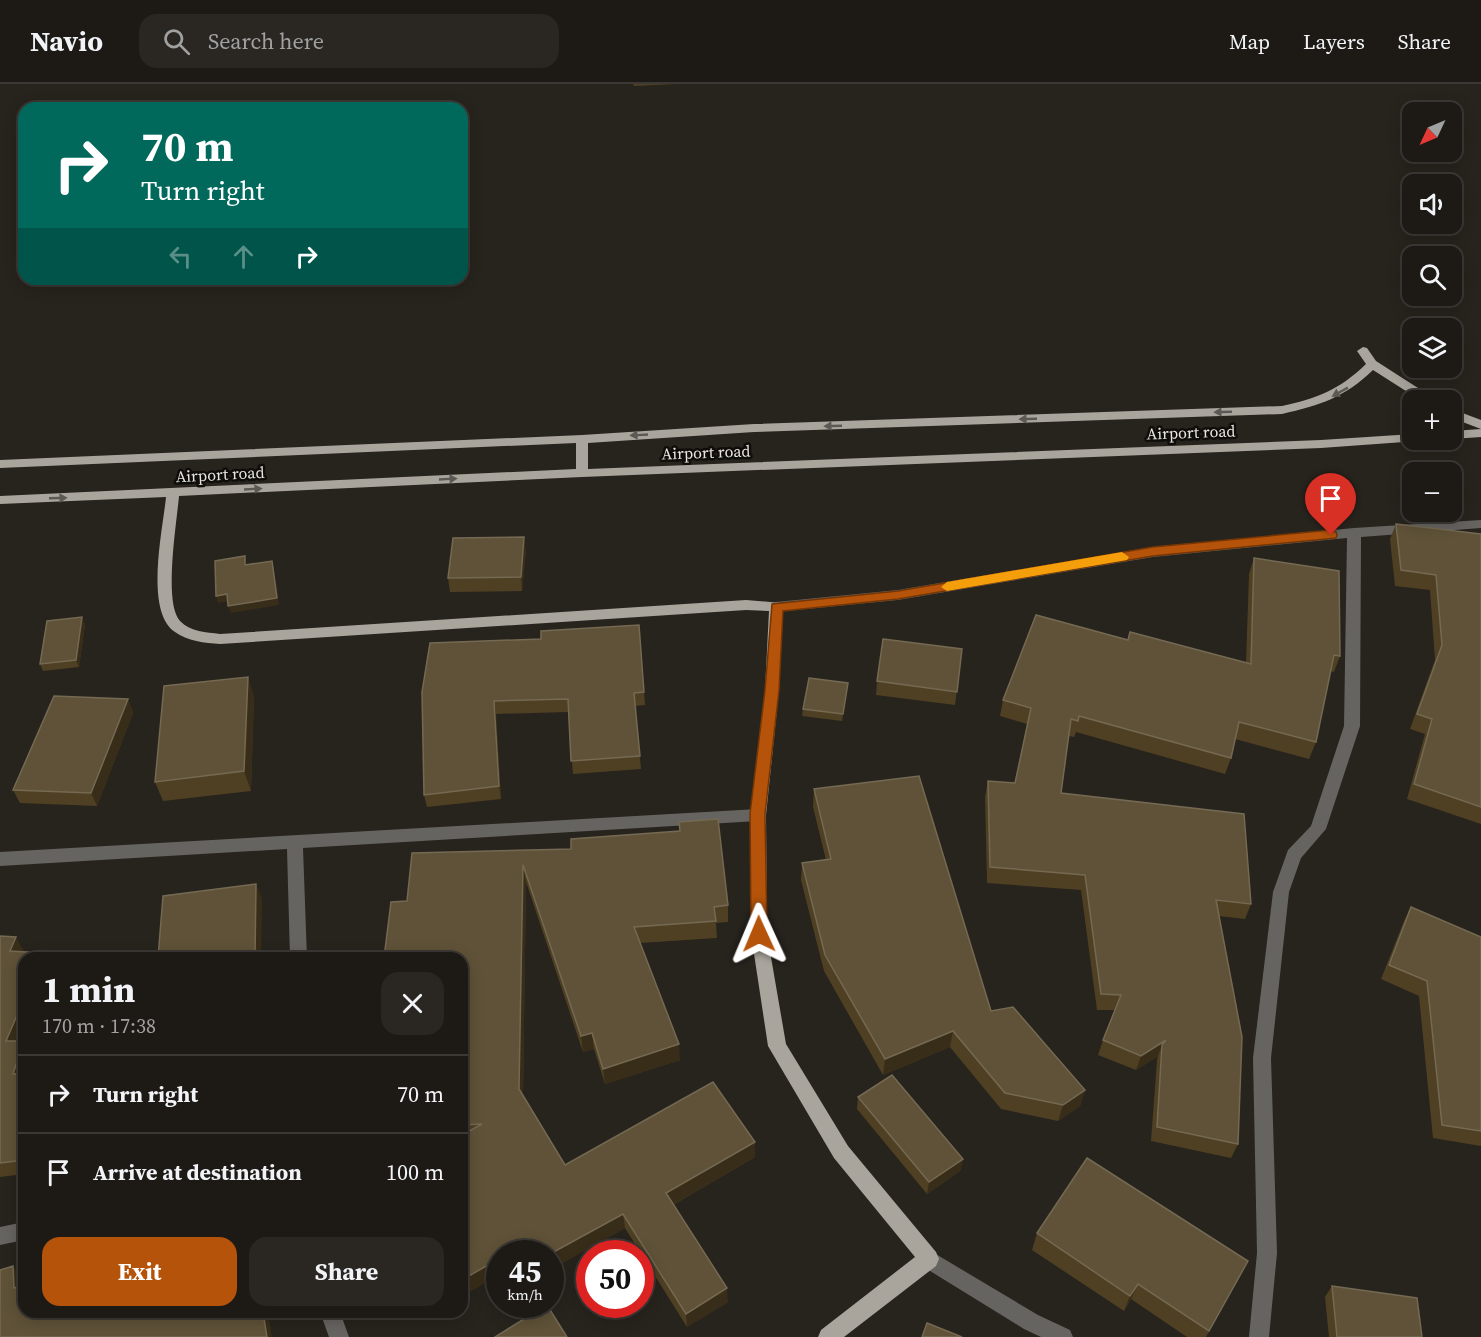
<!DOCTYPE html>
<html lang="en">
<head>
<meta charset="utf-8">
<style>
	:root { --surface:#1d1a16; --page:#2a2723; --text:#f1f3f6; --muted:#a0a1a1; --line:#3b3835; --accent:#b45309 }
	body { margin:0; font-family:"Source Serif 4",serif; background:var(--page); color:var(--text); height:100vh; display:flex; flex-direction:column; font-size:22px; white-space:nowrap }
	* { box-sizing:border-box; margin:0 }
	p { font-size:20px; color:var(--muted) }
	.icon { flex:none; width:33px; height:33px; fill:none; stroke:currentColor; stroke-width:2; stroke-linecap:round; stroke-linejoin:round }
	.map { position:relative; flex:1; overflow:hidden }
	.sheet { position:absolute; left:18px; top:868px; width:450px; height:366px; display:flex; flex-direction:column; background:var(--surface); border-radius:18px; box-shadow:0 3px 15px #0003,0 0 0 2px var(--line) }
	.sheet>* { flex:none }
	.hud { position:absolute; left:18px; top:18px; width:450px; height:183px; border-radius:18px; box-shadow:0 3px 15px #0003,0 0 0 2px var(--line); background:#00695c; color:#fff; overflow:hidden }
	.needle { width:39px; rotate:226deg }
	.fabs { position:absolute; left:1402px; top:18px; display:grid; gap:12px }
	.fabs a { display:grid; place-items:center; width:60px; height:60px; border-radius:12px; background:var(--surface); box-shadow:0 3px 15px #0003,0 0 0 2px var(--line); font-size:30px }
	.speed { position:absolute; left:486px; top:1156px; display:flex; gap:12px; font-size:30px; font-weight:700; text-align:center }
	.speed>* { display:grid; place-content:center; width:78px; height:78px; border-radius:50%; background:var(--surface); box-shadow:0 3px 15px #0003,0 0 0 2px var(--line); line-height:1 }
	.speed small { font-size:15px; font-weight:400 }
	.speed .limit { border:9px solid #d22; background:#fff; color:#111 }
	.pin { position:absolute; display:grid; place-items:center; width:51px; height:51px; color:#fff; margin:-62px -26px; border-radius:50% 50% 50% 0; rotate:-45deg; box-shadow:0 0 6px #0007 }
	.pin .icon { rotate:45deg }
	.me { position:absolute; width:66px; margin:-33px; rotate:359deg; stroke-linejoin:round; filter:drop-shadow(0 0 4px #0008) }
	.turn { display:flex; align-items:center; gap:21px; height:126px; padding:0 24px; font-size:27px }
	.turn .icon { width:78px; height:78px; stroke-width:2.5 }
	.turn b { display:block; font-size:42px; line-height:51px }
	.lanes { display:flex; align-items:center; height:57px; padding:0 24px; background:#0003; justify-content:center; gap:30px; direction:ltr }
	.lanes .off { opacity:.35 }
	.round { display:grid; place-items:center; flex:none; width:63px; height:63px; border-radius:18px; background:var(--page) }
	.overview { display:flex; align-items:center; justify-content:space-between; height:102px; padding:0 24px }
	h1 { font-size:36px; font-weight:700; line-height:45px }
	.button { display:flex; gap:12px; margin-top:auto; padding:12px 24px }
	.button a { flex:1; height:69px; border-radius:18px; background:var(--accent); color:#fff; font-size:24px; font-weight:700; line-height:69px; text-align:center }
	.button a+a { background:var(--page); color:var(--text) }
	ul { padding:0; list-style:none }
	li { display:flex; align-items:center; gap:18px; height:78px; padding:0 24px; border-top:2px solid var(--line) }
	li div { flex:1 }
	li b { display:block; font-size:22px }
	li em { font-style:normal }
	header { display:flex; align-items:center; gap:36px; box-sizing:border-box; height:84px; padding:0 30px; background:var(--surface); border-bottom:2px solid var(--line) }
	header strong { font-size:28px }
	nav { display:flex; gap:33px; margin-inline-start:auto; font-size:21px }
	.search { width:420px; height:54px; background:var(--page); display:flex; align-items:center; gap:15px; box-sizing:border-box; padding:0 21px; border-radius:18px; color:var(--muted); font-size:22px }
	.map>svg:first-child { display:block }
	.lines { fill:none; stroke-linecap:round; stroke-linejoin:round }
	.minor { fill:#666461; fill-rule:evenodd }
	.major { fill:#a9a59d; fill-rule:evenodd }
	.wall { fill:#4f4023 }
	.shaded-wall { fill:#382d18 }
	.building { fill:#5f5238; stroke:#746952; stroke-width:1.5 }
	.oneway { fill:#5c5954 }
	.route { fill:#b45309; stroke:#753606; stroke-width:1.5 }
	.slow { fill:#f59e0b }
	.labels { text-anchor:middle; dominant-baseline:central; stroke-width:5; stroke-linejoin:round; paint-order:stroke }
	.street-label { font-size:16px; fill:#e8e6e1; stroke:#0f0d0a }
</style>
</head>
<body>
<header>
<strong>Navio</strong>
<div class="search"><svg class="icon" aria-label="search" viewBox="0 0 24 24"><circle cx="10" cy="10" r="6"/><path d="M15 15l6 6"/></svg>Search here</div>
<nav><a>Map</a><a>Layers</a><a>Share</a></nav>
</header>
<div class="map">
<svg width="1481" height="1253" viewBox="0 0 1481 1253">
	<rect width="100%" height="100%" fill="#27231d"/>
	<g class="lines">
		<g class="minor">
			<polygon points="1481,436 1481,444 1361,453 1360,642 1326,745 1301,774 1289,808 1271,974 1277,1169 1269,1253 1249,1253 1257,1169 1253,974 1273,808 1288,766 1311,742 1344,642 1347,454 1153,473 898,516 776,528 769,523 776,518 898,506 1153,463 1354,444"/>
			<polygon points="758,725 764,727 766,731 764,735 758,737 303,764 307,874 290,874 287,765 0,782 0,768"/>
			<polygon points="24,1138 24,1156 0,1161 0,1143"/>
			<polygon points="929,1166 1038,1231 1070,1246 1073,1253 1041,1253 1024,1245 922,1182 919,1175 922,1168"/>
			<polygon points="320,1228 340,1228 349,1253 329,1253"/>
		</g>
		<g class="major">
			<path d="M1363 263 1367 264 1376 277 1432 313 1434 316H1420L1373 286C1344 314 1320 321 1282 330L754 348 588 359V385L1321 356 1413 350V356L1418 357 1321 364 582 393 179 412C177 437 163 519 180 537 191 548 206 548 220 550L746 516 781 519 783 523 779 606 766 731 767 850 786 960 848 1062 936 1168 939 1175 936 1182 844 1253H818L821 1246 915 1173 834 1074 768 962 751 850 750 731 765 606 769 527 746 526 220 560C205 559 187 557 175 548 144 527 163 445 166 413L0 420V412L576 385V359L0 384V376L582 351 754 340 1282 322C1318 314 1339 306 1366 280L1357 267Z"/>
			<polygon points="1452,325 1481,336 1481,345 1452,334"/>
			<polygon points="1481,345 1481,353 1452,355 1452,347"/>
		</g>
	</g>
	<g class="wall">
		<polygon points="633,0 676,0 634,2"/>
		<polygon points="1396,440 1481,450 1481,740 1407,715 1425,650 1410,645 1435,576 1430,506 1395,502 1390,455"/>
		<polygon points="526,466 522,507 450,508 448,494"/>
		<polygon points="1254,474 1340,572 1334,588 1330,587 1316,658 1309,675 1235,655 1231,674 1225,690 1076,648 1074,653 1069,652 1061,709 1251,820 1245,835 1219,832 1238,1060 1231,1074 1151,1057 1157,976 1158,972 1136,986 1098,971 1103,956 1115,926 1097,926 1081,806 987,799 985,713 988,697 1015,699 1027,640 1000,632 1003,616 1128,556 1246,579 1249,490"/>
		<polygon points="85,540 79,583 43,587 40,580"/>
		<polygon points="639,541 645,621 635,622 641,685 573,690 568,628 496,630 501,715 427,723 424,711 541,555"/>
		<polygon points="962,565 955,621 876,611 877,597"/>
		<polygon points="848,599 842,637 802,632 803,625"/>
		<polygon points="254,612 251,707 163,717 155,698"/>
		<polygon points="128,615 133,629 97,722 20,719 13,706"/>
		<polygon points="814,705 991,927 1085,1006 1080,1022 1058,1037 1001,1025 950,963 883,991 824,887 801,796 802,779 826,776 813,723"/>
		<polygon points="679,738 728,821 728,838 716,839 717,854 640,859 680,976 605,1000 594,965 583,968 526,798 523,1010 565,1081 755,1058 755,1073 673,1121 728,1218 687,1243 625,1144 550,1186 550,1170 500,1170 500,1190 462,1212 462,874 407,817 571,765 679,747"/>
		<polygon points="1411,823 1481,853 1481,1062 1433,1054 1419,912 1381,895 1404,837"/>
		<polygon points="0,852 24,867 43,869 47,874 24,874 24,950 21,957 24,957 24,1090 0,1093"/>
		<polygon points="858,1013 963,1075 960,1087 927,1110 857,1025"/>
		<polygon points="1037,1149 1248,1177 1206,1253 1187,1253 1131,1215 1124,1227 1032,1166"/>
		<polygon points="1332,1202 1422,1253 1329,1253 1325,1213"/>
	</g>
	<g class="shaded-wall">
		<polygon points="524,453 526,466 522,507 521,493"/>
		<polygon points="272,477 274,484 279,521 231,529 228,522"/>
		<polygon points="227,510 230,517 218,519 216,512"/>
		<polygon points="82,533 85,540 79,583 76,576"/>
		<polygon points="248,593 254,612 251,707 244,687"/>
		<polygon points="128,615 133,629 97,722 91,709"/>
		<polygon points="494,617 496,630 501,715 499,702"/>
		<polygon points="523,781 526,798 523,1020 519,1005"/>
		<polygon points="256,800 262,815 261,874 255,874"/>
		<polygon points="16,853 24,867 18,881 10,867"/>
		<polygon points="43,869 47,874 41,874"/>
		<polygon points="24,915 24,950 15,971 6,957"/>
		<polygon points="953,947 950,963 883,991 885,975"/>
		<polygon points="592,949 594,965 583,968 581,952"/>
		<polygon points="1166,956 1162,961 1158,972 1136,986 1141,972"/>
		<polygon points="24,959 24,999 13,990"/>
		<polygon points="679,960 680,976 605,1000 603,985"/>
		<polygon points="1085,1006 1080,1022 1058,1037 1063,1021"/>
		<polygon points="755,1058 755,1073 667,1124 666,1109"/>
		<polygon points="963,1075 960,1087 927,1110 929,1098"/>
		<polygon points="623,1130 625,1144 550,1186 550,1170"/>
		<polygon points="522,1161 524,1170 507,1170"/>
		<polygon points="500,1174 500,1190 462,1212 462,1196"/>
		<polygon points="13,1182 22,1195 24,1216 14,1204"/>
		<polygon points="1138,1200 1131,1215 1124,1227 1130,1212"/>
		<polygon points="727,1204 728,1218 687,1243 686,1230"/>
		<polygon points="263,1228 268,1228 272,1253 267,1253"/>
	</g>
	<g class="building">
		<polygon points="1396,440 1481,450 1481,723 1414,700 1432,635 1417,630 1442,561 1436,491 1401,486"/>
		<polygon points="524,453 521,493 448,494 453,454"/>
		<polygon points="245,472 245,481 272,477 277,514 228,522 227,510 216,512 215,477"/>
		<polygon points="1254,474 1339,487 1340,572 1334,571 1316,658 1239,638 1231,674 1079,632 1078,637 1071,635 1061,709 1244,730 1251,820 1216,816 1242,953 1238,1060 1157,1043 1162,961 1166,956 1141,972 1103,956 1121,911 1101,910 1085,791 990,783 988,697 1015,699 1031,624 1003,616 1036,531 1128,556 1130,548 1251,580"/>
		<polygon points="82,533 76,576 40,580 47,537"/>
		<polygon points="639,541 644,608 634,609 640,672 571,677 568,615 494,617 499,702 424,711 422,608 430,559 541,555 541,547"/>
		<polygon points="883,555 962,565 957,608 877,597"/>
		<polygon points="248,593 244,687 155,698 164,602"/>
		<polygon points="809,594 848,599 843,630 803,625"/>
		<polygon points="54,612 128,615 91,709 13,706"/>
		<polygon points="919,692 991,927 1013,923 1085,1006 1063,1021 1005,1009 953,947 885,975 825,871 802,779 831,775 814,705"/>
		<polygon points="718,735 728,821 714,823 716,837 634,843 679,960 603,985 592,949 581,952 523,781 519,1005 565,1081 713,998 755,1058 666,1109 727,1204 686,1230 623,1130 550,1170 527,1170 522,1161 507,1170 500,1170 500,1174 462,1196 462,1051 482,1040 462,1041 462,874 384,874 391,818 407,817 412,769 571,765 571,755 680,747 679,738"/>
		<polygon points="256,800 255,874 158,874 163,812"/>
		<polygon points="1411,823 1481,853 1481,1047 1442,1041 1427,897 1389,881"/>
		<polygon points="0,852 16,853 10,867 43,869 41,874 24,874 24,915 6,957 24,957 13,990 24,989 24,1076 0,1079"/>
		<polygon points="892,991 963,1075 929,1098 858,1013"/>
		<polygon points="1087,1074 1248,1177 1209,1247 1138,1200 1130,1212 1037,1149"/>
		<polygon points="13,1182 14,1204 24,1201 24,1228 263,1228 267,1253 0,1253 0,1186"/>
		<polygon points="1332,1202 1417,1214 1422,1253 1337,1253"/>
		<polygon points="546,1221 547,1221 567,1253 495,1253"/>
		<polygon points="927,1239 962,1253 922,1253"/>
	</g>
	<defs><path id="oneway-solid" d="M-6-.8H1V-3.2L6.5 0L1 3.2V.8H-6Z" transform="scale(1.5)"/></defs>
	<g class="oneway">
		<use href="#oneway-solid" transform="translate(1340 308) rotate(151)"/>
		<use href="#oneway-solid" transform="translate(1223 328) rotate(178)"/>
		<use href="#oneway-solid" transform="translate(1028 335) rotate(178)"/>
		<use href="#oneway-solid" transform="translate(833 342) rotate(178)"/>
		<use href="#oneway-solid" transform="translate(639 351) rotate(177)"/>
		<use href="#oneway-solid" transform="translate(448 395) rotate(-3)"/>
		<use href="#oneway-solid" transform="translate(253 405) rotate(-3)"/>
		<use href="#oneway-solid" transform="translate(58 414) rotate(-2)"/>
	</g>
	<polygon class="route" points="1331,446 1336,448 1337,451 1336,454 1153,472 898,515 783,527 779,606 765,730 767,850 764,855 759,856 754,855 751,850 750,730 765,606 772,520 898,507 1153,463"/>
	<polygon class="slow" points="1122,468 1129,473 1127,476 947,507 941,503 947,498"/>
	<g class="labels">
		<g class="street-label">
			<text transform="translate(1191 348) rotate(-2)">Airport road</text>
			<text transform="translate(706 368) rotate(-2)">Airport road</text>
			<text transform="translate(220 390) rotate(-3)">Airport road</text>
		</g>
	</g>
</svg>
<div class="fabs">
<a><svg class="needle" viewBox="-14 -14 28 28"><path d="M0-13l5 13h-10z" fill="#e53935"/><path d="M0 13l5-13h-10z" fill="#a0a1a1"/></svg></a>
<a><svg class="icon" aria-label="sound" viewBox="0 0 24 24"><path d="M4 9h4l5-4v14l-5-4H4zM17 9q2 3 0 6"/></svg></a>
<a><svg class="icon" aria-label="search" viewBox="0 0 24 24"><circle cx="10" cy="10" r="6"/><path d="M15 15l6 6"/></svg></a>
<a><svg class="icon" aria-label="layers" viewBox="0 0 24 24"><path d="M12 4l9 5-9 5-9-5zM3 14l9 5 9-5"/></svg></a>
<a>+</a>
<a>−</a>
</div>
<div class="speed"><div>45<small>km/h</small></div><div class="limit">50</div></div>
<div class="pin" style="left:1331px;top:451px;background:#d93025"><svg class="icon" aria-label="arrive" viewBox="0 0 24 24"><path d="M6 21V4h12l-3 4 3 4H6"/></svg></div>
<svg class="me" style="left:759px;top:850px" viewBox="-20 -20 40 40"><path d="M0-17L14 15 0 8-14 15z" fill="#b45309" stroke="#fff" stroke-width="4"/></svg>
<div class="hud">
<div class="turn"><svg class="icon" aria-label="right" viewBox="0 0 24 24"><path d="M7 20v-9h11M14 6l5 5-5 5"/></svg><div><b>70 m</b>Turn right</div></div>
<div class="lanes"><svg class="icon off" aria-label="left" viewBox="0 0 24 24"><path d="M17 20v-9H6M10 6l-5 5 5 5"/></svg><svg class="icon off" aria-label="ahead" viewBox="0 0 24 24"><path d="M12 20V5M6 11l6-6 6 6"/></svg><svg class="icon" aria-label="right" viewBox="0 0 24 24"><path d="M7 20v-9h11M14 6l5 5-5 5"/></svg></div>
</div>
<section class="sheet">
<div class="overview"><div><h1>1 min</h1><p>170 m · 17:38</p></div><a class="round"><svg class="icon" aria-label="close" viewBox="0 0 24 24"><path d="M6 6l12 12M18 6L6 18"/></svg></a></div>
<ul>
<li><svg class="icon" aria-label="right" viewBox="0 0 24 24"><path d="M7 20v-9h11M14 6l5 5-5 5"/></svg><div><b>Turn right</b></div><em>70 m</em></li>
<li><svg class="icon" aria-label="arrive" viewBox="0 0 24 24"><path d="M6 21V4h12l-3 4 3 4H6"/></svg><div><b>Arrive at destination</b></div><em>100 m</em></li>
</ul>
<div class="button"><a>Exit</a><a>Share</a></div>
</section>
</div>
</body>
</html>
